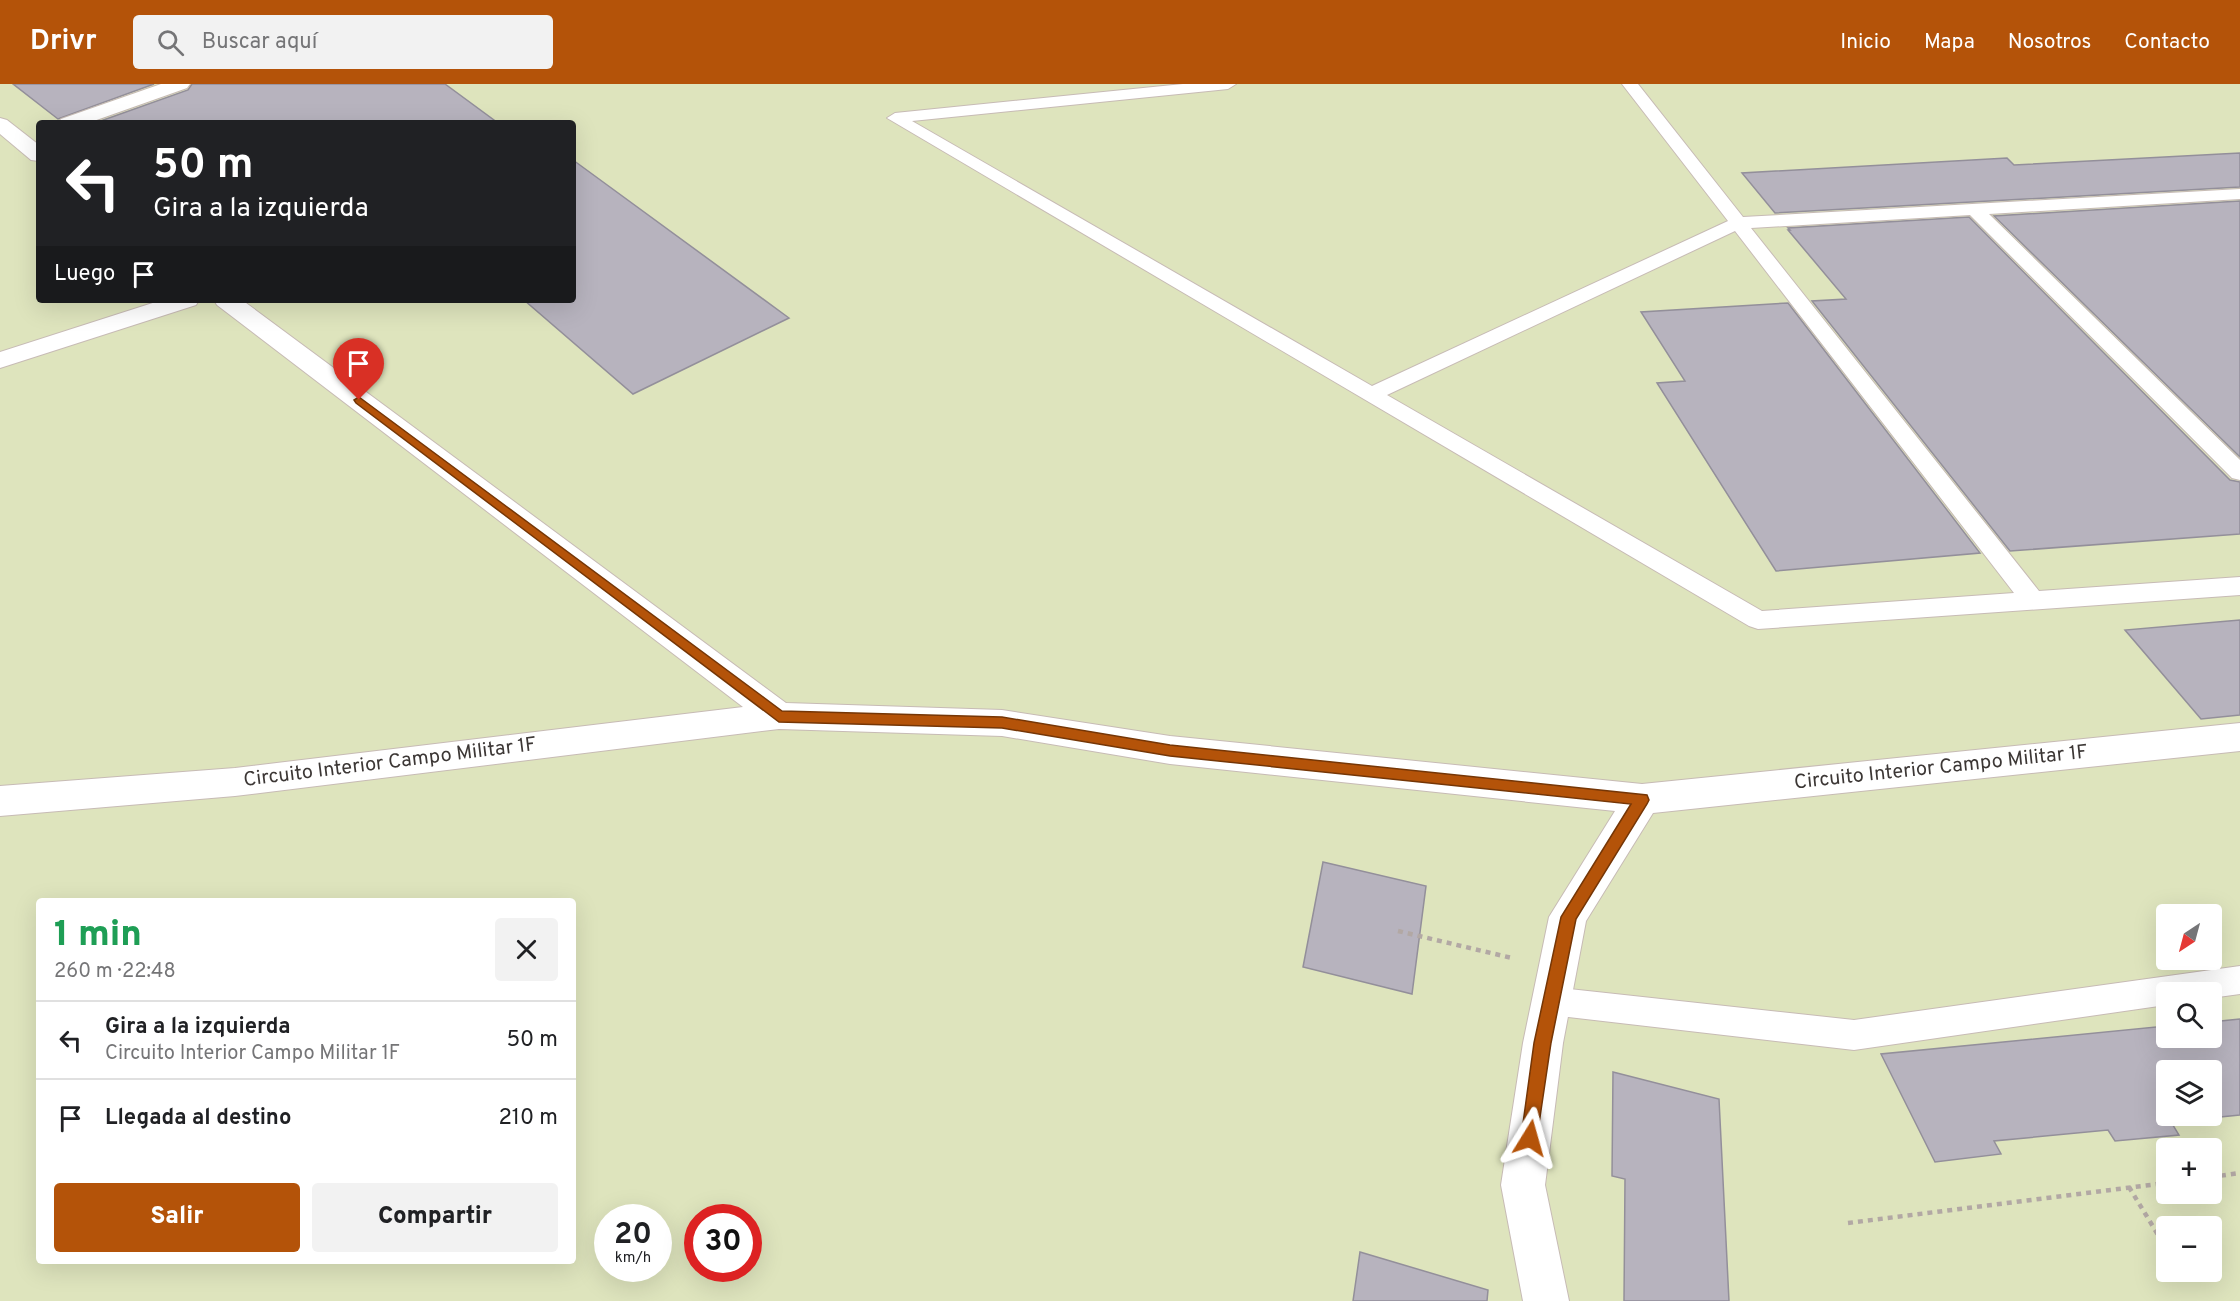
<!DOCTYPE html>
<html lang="es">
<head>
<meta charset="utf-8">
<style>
	:root { --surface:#fff; --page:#f2f2f2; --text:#202124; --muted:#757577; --line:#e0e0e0; --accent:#b45309 }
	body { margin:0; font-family:Overpass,sans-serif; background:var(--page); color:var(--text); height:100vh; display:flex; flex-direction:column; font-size:22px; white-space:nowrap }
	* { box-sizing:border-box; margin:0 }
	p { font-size:20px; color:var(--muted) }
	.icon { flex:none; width:33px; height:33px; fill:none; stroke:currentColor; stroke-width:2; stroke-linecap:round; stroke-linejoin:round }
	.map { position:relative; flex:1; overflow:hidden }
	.sheet { position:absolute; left:36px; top:814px; width:540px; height:366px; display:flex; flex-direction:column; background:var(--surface); border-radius:6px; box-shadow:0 6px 24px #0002 }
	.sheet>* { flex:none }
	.banner { position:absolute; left:36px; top:36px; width:540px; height:183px; border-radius:6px; box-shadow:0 6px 24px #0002; background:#202124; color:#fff; overflow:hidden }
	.needle { width:39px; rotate:216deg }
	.buttons { position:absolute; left:2156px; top:820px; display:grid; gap:12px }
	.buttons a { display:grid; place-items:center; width:66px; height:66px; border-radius:6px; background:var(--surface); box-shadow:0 6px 24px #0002; font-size:30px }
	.speed { position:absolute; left:594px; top:1120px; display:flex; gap:12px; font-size:30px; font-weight:700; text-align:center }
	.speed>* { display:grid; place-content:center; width:78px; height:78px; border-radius:50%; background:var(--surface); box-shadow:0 6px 24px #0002; line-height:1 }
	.speed small { font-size:15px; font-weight:400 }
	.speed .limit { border:9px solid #d22; background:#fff; color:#111 }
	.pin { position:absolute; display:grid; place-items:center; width:51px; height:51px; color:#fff; margin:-62px -26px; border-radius:50% 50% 50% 0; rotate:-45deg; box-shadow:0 0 6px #0007 }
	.pin .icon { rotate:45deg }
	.me { position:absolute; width:66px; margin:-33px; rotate:8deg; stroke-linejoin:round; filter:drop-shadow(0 0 4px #0008) }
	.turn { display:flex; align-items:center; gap:21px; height:126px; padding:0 18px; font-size:27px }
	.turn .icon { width:78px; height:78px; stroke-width:2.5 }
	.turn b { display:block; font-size:42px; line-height:51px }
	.then { display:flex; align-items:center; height:57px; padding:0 18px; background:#0003; gap:12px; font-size:22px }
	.round { display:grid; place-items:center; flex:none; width:63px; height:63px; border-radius:6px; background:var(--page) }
	.headline { display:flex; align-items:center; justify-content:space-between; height:102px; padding:0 18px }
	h1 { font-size:36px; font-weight:800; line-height:45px; color:#1e9e55 }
	.primary-button { display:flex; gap:12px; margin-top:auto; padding:12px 18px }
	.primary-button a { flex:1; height:69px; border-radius:6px; background:var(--accent); color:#fff; font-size:24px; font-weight:800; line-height:69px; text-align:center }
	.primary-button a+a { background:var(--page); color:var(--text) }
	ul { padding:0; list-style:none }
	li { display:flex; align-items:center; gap:18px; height:78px; padding:0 18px; border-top:2px solid var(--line) }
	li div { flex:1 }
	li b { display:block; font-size:22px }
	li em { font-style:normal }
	header { display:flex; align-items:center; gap:36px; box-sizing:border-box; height:84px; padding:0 30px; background:var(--accent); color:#fff }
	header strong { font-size:28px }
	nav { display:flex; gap:33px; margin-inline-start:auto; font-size:21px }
	.search { width:420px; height:54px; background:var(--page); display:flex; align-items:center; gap:15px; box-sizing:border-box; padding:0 21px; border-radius:6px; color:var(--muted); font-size:22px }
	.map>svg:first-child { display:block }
	.green { fill:#dee4bd; fill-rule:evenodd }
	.building { fill:#b7b3be; stroke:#938f9a; stroke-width:1.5; fill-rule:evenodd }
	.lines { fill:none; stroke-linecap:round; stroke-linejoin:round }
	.service-casing { stroke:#c7bbb5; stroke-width:2 }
	.pedestrian-casing { stroke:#c7bbb5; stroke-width:2 }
	.minor-casing { stroke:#c7bbb5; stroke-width:2 }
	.path { stroke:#b2a8a4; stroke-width:4.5; stroke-dasharray:5 5; stroke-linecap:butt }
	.service { fill:#fff; fill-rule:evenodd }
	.pedestrian { fill:#fff; fill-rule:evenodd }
	.minor { fill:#fff; fill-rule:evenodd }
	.route { fill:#b45309; stroke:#753606; stroke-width:1.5 }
	.labels { text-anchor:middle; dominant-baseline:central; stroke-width:4.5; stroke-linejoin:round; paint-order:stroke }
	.street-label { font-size:20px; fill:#3c3735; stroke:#fff }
</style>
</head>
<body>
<header>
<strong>Drivr</strong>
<div class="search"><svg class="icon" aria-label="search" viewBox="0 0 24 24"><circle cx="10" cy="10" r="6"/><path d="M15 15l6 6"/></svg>Buscar aquí</div>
<nav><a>Inicio</a><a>Mapa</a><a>Nosotros</a><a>Contacto</a></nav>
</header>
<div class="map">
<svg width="2240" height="1217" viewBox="0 0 2240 1217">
	<rect width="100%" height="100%" fill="#fbeee8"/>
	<path class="green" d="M0 0H2240V1217H0ZM39 39H573V216H39ZM39 818H573V1178H39ZM2166 831H2211V876H2166ZM2166 909H2211V954H2166ZM2166 987H2211V1032H2166ZM2166 1065H2211V1110H2166ZM608 1134H658V1185H608ZM698 1134H748V1185H698ZM2166 1143H2211V1188H2166Z"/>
	<g class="building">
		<polygon points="13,0 154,0 58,35"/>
		<polygon points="192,0 445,0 498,39 95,39 188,6"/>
		<polygon points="2240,69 2240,103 1775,129 1742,89 2007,74 2014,81"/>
		<polygon points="573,76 789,234 633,310 524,216 573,216"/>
		<polygon points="2240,117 2240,373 1994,132"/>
		<polygon points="1969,133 2230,396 2240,398 2240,450 2010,467 1812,217 1846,215 1788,146 1790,146 1788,144"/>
		<polygon points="1788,219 1980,469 1776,487 1657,299 1685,297 1641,228"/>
		<polygon points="2240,536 2240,631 2201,635 2125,546"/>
		<polygon points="1323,778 1426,802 1412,910 1303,883"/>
		<path d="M2240 935V1031L2171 1038 2179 1051 2115 1057 2108 1046 1994 1057 2001 1070 1935 1078 1881 970 2166 942V954H2211V938ZM2166 987H2211V1032H2166Z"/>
		<polygon points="1613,988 1719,1015 1729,1217 1624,1217 1625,1095 1612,1092"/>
		<polygon points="1360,1168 1488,1206 1487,1217 1353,1217"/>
	</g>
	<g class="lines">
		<g class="service-casing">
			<g id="service">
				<path d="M1183 0H1236L1228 5 912 37 1372 302 1728 137 1622 0H1638L1743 133 2240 105V115L1989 130 2240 376V396L2232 394 1970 131 1751 144 2039 507 2240 493V511L1758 545 1749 542 887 34 895 29ZM1735 147 2014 509 1762 527 1387 311Z"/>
				<polygon points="2240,882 2240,910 2211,914 2211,909 2166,909 2166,921 1854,966 1551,931 1540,927 1536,917 1540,907 1551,903 1854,936"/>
			</g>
		</g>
		<g class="pedestrian-casing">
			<g id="pedestrian">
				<polygon points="161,0 190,0 187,4 88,39 58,39 61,35"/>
				<polygon points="0,34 7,36 39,61 39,77 31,76 0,50"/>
			</g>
		</g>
		<g class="minor-casing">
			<g id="minor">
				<polygon points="162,216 199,216 196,221 0,284 0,268"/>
				<polygon points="214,216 242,216 786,619 1002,626 1170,652 1642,700 2240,639 2240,667 1653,729 1586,837 1563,959 1545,1101 1569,1217 1523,1217 1501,1101 1523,959 1549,833 1615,727 1170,680 1002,652 779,645 235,712 0,732 0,702 235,684 743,623 217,221"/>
			</g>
		</g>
		<g class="path">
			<polyline points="1398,847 1512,874"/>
			<polyline points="2211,1093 2240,1089"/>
			<polyline points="2129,1103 2166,1164"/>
			<polyline points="1848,1139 2166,1099"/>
		</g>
		<use href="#service" class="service"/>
		<use href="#pedestrian" class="pedestrian"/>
		<use href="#minor" class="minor"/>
	</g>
	<polygon class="route" points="359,313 782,627 1002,633 1170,661 1647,711 1649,716 1647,720 1576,835 1551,959 1536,1060 1530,1063 1523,1060 1521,1054 1534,959 1561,833 1631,720 1170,672 1002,644 779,638 356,319 354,316"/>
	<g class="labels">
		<g class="street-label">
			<text transform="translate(390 679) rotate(-7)">Circuito Interior Campo Militar 1F</text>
			<text transform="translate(1941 684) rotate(-6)">Circuito Interior Campo Militar 1F</text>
		</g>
	</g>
</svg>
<div class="buttons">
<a><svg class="needle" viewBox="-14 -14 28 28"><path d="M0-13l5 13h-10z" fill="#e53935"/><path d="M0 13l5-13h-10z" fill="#757577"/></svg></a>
<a><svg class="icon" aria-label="search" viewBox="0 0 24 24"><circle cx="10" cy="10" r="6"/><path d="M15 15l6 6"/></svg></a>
<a><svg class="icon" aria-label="layers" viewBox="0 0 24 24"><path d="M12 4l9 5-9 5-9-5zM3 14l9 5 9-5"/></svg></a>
<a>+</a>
<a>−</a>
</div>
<div class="speed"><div>20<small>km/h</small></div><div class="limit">30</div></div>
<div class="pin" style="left:359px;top:316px;background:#d93025"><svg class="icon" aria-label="arrive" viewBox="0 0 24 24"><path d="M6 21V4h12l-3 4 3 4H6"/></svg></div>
<svg class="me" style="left:1530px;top:1054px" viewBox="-20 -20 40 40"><path d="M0-17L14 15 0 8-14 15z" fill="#b45309" stroke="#fff" stroke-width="4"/></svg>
<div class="banner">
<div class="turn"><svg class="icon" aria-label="left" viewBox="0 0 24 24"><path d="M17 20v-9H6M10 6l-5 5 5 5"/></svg><div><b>50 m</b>Gira a la izquierda</div></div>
<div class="then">Luego<svg class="icon" aria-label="arrive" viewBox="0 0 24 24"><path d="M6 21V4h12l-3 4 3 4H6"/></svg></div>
</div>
<section class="sheet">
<div class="headline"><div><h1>1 min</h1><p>260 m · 22:48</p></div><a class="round"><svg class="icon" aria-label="close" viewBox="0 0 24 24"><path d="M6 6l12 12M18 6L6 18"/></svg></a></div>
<ul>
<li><svg class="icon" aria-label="left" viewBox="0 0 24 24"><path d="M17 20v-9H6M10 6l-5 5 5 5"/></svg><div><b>Gira a la izquierda</b><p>Circuito Interior Campo Militar 1F</p></div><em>50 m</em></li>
<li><svg class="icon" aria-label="arrive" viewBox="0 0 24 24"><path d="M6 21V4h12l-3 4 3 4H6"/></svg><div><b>Llegada al destino</b></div><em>210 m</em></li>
</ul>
<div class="primary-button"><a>Salir</a><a>Compartir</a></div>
</section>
</div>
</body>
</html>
